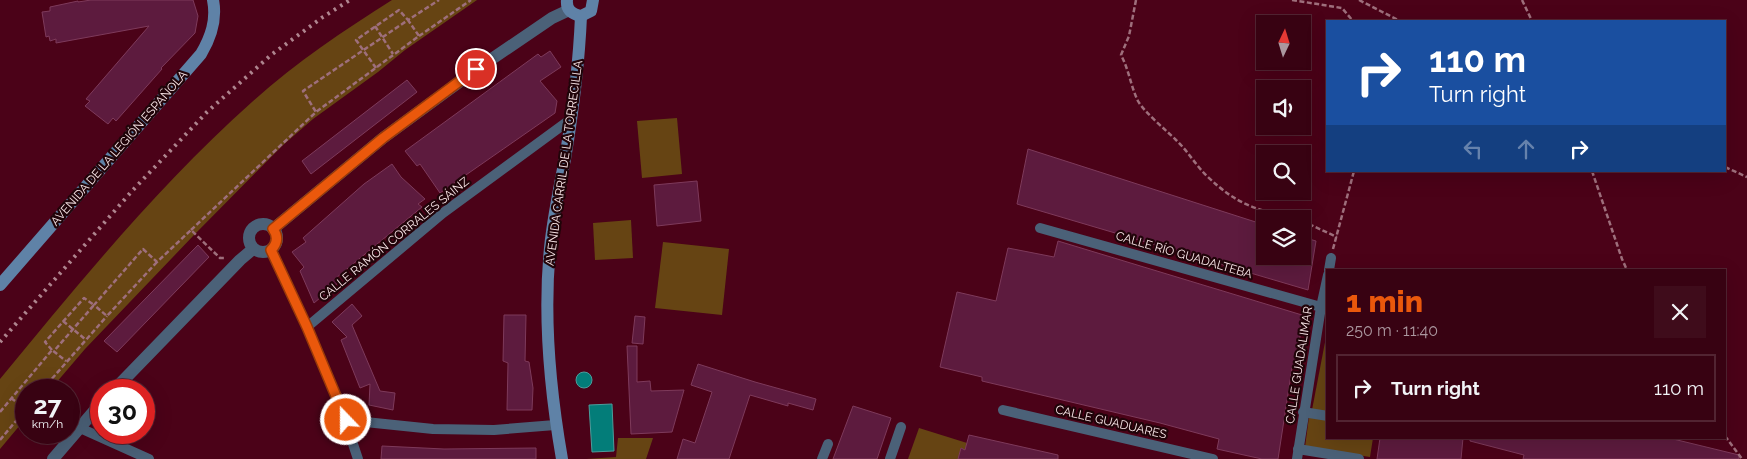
<!DOCTYPE html>
<html lang="en">
<head>
<meta charset="utf-8">
<style>
	:root { --surface:#380212; --page:#3f0c1b; --text:#f1f3f6; --muted:#ab979f; --line:#522432; --accent:#ea580c }
	body { margin:0; font-family:Raleway,sans-serif; background:var(--page); color:var(--text); height:100vh; display:flex; flex-direction:column; font-size:19px; white-space:nowrap }
	* { box-sizing:border-box; margin:0 }
	p { font-size:16px; color:var(--muted) }
	.icon { flex:none; width:28px; height:28px; fill:none; stroke:currentColor; stroke-width:2; stroke-linecap:round; stroke-linejoin:round }
	.map { position:relative; flex:1; overflow:hidden }
	.drawer { position:absolute; left:1326px; top:269px; width:400px; height:170px; display:flex; flex-direction:column; background:var(--surface); border-radius:0px; box-shadow:0 5px 20px #0002,0 0 0 1px var(--line) }
	.drawer>* { flex:none }
	.hud { position:absolute; left:1326px; top:20px; width:400px; height:152px; border-radius:0px; box-shadow:0 5px 20px #0002,0 0 0 1px var(--line); background:#1a4fa0; color:#fff; overflow:hidden }
	.needle { width:32px; rotate:4deg }
	.tools { position:absolute; left:1256px; top:15px; display:grid; gap:10px }
	.tools a { display:grid; place-items:center; width:55px; height:55px; border-radius:0px; background:var(--surface); box-shadow:0 5px 20px #0002,0 0 0 1px var(--line); font-size:25px }
	.speed { position:absolute; left:15px; top:379px; display:flex; gap:10px; font-size:25px; font-weight:700; text-align:center }
	.speed>* { display:grid; place-content:center; width:65px; height:65px; border-radius:50%; background:var(--surface); box-shadow:0 5px 20px #0002,0 0 0 1px var(--line); line-height:1 }
	.speed small { font-size:12px; font-weight:400 }
	.speed .limit { border:8px solid #d22; background:#fff; color:#111 }
	.pin { position:absolute; display:grid; place-items:center; width:42px; height:42px; color:#fff; margin:-21px; border:2px solid #fff; border-radius:50%; box-shadow:0 1px 5px #0007 }
	.me { position:absolute; width:55px; margin:-28px; rotate:338deg; stroke-linejoin:round; filter:drop-shadow(0 0 4px #0008) }
	.turn { display:flex; align-items:center; gap:18px; height:105px; padding:0 20px; font-size:22px }
	.turn .icon { width:65px; height:65px; stroke-width:2.5 }
	.turn b { display:block; font-size:35px; line-height:42px }
	.lanes { display:flex; align-items:center; height:48px; padding:0 20px; background:#0003; justify-content:center; gap:25px; direction:ltr }
	.lanes .off { opacity:.35 }
	.round { display:grid; place-items:center; flex:none; width:52px; height:52px; border-radius:0px; background:var(--page) }
	.overview { display:flex; align-items:center; justify-content:space-between; height:85px; padding:0 20px }
	h1 { font-size:30px; font-weight:800; line-height:38px; color:var(--accent) }
	ul { padding:0; list-style:none }
	li { display:flex; align-items:center; gap:15px; height:68px; margin:0 10px 8px; padding:0 10px; border:2px solid var(--line); border-radius:0px }
	li div { flex:1 }
	li b { display:block; font-size:19px }
	li em { font-style:normal }
	.map>svg:first-child { display:block }
	.green { fill:#664413 }
	.water { fill:#037d79; stroke:#4d9d9b }
	.building { fill:#5d1b3e; stroke:#7e3a5b }
	.lines { fill:none; stroke-linecap:round; stroke-linejoin:round }
	.path { stroke:#9e6f7c; stroke-width:2.5; stroke-dasharray:5 2.5; stroke-linecap:butt }
	.minor { stroke:#4b6178; stroke-width:10 }
	.tertiary { stroke:#4b6178; stroke-width:12 }
	.secondary { stroke:#5f82a7; stroke-width:12 }
	.rail { stroke:#af858f; stroke-width:4; stroke-dasharray:2.5 5; stroke-linecap:butt }
	.route-casing { stroke:#983908; stroke-width:12 }
	.route { stroke:#ea580c; stroke-width:9 }
	.labels { text-anchor:middle; dominant-baseline:central; stroke-width:4.5; stroke-linejoin:round; paint-order:stroke }
	.street-label { font-size:12px; fill:#fae7e9; stroke:#200409 }
</style>
</head>
<body>
<div class="map">
<svg width="1747" height="459" viewBox="0 0 1747 459">
	<rect width="100%" height="100%" fill="#4b0218"/>
	<g class="green">
		<path d="M392 0H477L405 50 378 72 313 119 282 146 194 235 85 349 50 390H26V418L0 449V379C79 283 159 185 252 102 295 63 343 31 392 0Z"/>
		<polygon points="677,118 682,174 642,178 637,121"/>
		<polygon points="631,220 633,258 595,260 593,223"/>
		<polygon points="663,242 729,249 722,315 655,308"/>
		<polygon points="1326,337 1328,337 1327,412 1312,410"/>
		<polygon points="1309,417 1327,420 1328,438 1373,438 1370,457 1305,447"/>
		<polygon points="919,428 967,443 963,459 908,459"/>
		<polygon points="618,438 653,438 646,459 586,459 616,457"/>
	</g>
	<g class="water">
		<circle cx="584" cy="380" r="8"/>
		<polygon points="612,404 614,451 592,452 589,405"/>
	</g>
	<g class="building">
		<polygon points="91,0 193,0 198,16 195,33 161,68 162,69 116,121 113,118 108,124 85,106 90,101 86,99 149,26 56,43 56,39 50,41 49,36 46,37 42,12 50,11 50,7 78,1 78,2"/>
		<polygon points="550,51 561,67 540,81 557,101 555,113 440,193 420,164 417,166 405,151 538,54 541,57"/>
		<polygon points="407,80 417,92 311,174 302,161"/>
		<polygon points="1028,149 1265,225 1265,256 1302,256 1302,237 1316,241 1308,290 1017,204"/>
		<polygon points="392,164 401,177 425,199 418,204 422,207 336,278 339,282 314,303 300,271 304,267 292,252 306,242 303,238 364,184"/>
		<polygon points="697,181 701,221 657,226 654,185"/>
		<polygon points="1058,241 1302,315 1297,368 1292,368 1278,459 1262,459 1217,449 1219,439 1160,423 982,381 982,377 940,367 957,292 996,301 1008,248 1054,257"/>
		<polygon points="198,245 209,257 117,352 104,341"/>
		<polygon points="352,304 362,316 352,325 380,391 395,393 393,410 369,405 370,384 360,388 341,340 347,337 332,322"/>
		<polygon points="504,315 526,315 525,361 529,362 533,388 532,410 507,410 508,363 503,361"/>
		<polygon points="635,316 645,317 643,344 632,343"/>
		<polygon points="627,346 637,346 637,382 650,381 651,391 684,390 672,432 631,434"/>
		<polygon points="698,364 755,382 816,399 813,410 788,403 788,406 750,395 729,459 677,459 683,439 695,443 712,392 691,385"/>
		<polygon points="853,406 891,418 877,459 833,459"/>
		<polygon points="969,435 1058,455 1058,459 958,459 961,448 965,450"/>
		<polygon points="1380,438 1463,438 1461,459 1377,459"/>
		<polygon points="1470,438 1669,438 1739,455 1739,459 1523,459 1524,455 1470,441"/>
		<polygon points="382,446 444,449 536,448 536,459 381,459"/>
	</g>
	<g class="lines">
		<g class="path">
			<path d="M1136 0 1129 36 1121 55C1129 70 1131 87 1138 101 1144 112 1167 131 1176 140 1188 151 1196 166 1208 177 1237 205 1256 209 1293 219"/>
			<polyline points="1292,0 1342,8 1353,21"/>
			<polyline points="1359,0 1400,21"/>
			<polyline points="1522,0 1532,21"/>
			<polyline points="375,26 393,54"/>
			<polyline points="419,36 471,0"/>
			<polyline points="376,68 356,40 399,10 408,20 439,0"/>
			<polyline points="1725,167 1747,177"/>
			<polyline points="1592,171 1622,259 1627,270"/>
			<polyline points="1302,221 1337,237"/>
			<polyline points="191,230 316,112 303,91 408,20 419,36 316,112"/>
			<polyline points="1333,249 1354,171"/>
			<polyline points="157,262 107,316 94,305 143,249 157,262 191,230 220,258 226,258"/>
			<polyline points="63,321 85,339"/>
			<polyline points="52,350 45,342 84,298 94,305 54,351"/>
			<polyline points="42,390 107,316"/>
			<polyline points="11,398 26,409"/>
			<polyline points="0,412 52,350 66,361"/>
			<polyline points="1725,436 1742,459"/>
			<polyline points="0,440 26,409"/>
		</g>
		<g class="minor">
			<polyline points="1040,228 1321,307"/>
			<polyline points="271,249 307,327 340,405 358,459"/>
			<polyline points="1329,270 1331,258"/>
			<polyline points="307,327 443,213 571,119"/>
			<polyline points="1003,410 1213,459"/>
			<polyline points="1303,412 1328,416"/>
			<polyline points="346,420 433,429 494,430 555,425"/>
			<polyline points="80,428 149,459"/>
			<polyline points="1298,449 1359,459"/>
			<polyline points="822,459 828,444"/>
			<polyline points="890,459 901,427"/>
			<polyline points="1297,459 1321,307 1328,275"/>
		</g>
		<g class="tertiary">
			<circle cx="263" cy="238" r="14"/>
			<polyline points="273,229 383,138 477,69 552,18 569,10"/>
			<polyline points="114,390 240,260 253,249"/>
			<polyline points="53,459 101,403"/>
		</g>
		<g class="secondary">
			<path d="M567 0C566 10 572 14 581 16L591 11 593 0"/>
			<path d="M0 285 201 54C211 37 217 20 213 0"/>
			<path d="M562 459C550 390 543 319 550 248 553 218 559 189 565 159 573 111 579 64 581 16"/>
		</g>
		<polyline class="rail" points="0,342 132,191 207,112 271,55 323,17 350,0"/>
	</g>
	<g class="lines">
		<g class="route-casing">
			<path id="route" d="M346 420 307 327 271 250C278 243 278 236 273 229L383 138 476 69"/>
		</g>
		<use href="#route" class="route"/>
	</g>
	<g class="labels">
		<g class="street-label">
			<text transform="translate(119 148) rotate(-49)">AVENIDA DE LA LEGIÓN ESPAÑOLA</text>
			<text transform="translate(564 163) rotate(-82)">AVENIDA CARRIL DE LA TORRECILLA</text>
			<text transform="translate(394 239) rotate(-39)">CALLE RAMÓN CORRALES SÁINZ</text>
			<text transform="translate(1184 255) rotate(16)">CALLE RÍO GUADALTEBA</text>
			<text transform="translate(1299 365) rotate(-81)">CALLE GUADALIMAR</text>
			<text transform="translate(1111 422) rotate(13)">CALLE GUADUARES</text>
		</g>
	</g>
</svg>
<div class="tools">
<a><svg class="needle" viewBox="-14 -14 28 28"><path d="M0-13l5 13h-10z" fill="#e53935"/><path d="M0 13l5-13h-10z" fill="#ab979f"/></svg></a>
<a><svg class="icon" aria-label="sound" viewBox="0 0 24 24"><path d="M4 9h4l5-4v14l-5-4H4zM17 9q2 3 0 6"/></svg></a>
<a><svg class="icon" aria-label="search" viewBox="0 0 24 24"><circle cx="10" cy="10" r="6"/><path d="M15 15l6 6"/></svg></a>
<a><svg class="icon" aria-label="layers" viewBox="0 0 24 24"><path d="M12 4l9 5-9 5-9-5zM3 14l9 5 9-5"/></svg></a>
</div>
<div class="speed"><div>27<small>km/h</small></div><div class="limit">30</div></div>
<div class="pin" style="left:476px;top:69px;background:#d93025"><svg class="icon" aria-label="arrive" viewBox="0 0 24 24"><path d="M6 21V4h12l-3 4 3 4H6"/></svg></div>
<svg class="me" style="left:346px;top:420px" viewBox="-20 -20 40 40"><circle r="17" fill="#ea580c" stroke="#fff" stroke-width="3"/><path d="M0-11L8 9 0 5-8 9z" fill="#fff"/></svg>
<div class="hud">
<div class="turn"><svg class="icon" aria-label="right" viewBox="0 0 24 24"><path d="M7 20v-9h11M14 6l5 5-5 5"/></svg><div><b>110 m</b>Turn right</div></div>
<div class="lanes"><svg class="icon off" aria-label="left" viewBox="0 0 24 24"><path d="M17 20v-9H6M10 6l-5 5 5 5"/></svg><svg class="icon off" aria-label="ahead" viewBox="0 0 24 24"><path d="M12 20V5M6 11l6-6 6 6"/></svg><svg class="icon" aria-label="right" viewBox="0 0 24 24"><path d="M7 20v-9h11M14 6l5 5-5 5"/></svg></div>
</div>
<section class="drawer">
<div class="overview"><div><h1>1 min</h1><p>250 m · 11:40</p></div><a class="round"><svg class="icon" aria-label="close" viewBox="0 0 24 24"><path d="M6 6l12 12M18 6L6 18"/></svg></a></div>
<ul>
<li><svg class="icon" aria-label="right" viewBox="0 0 24 24"><path d="M7 20v-9h11M14 6l5 5-5 5"/></svg><div><b>Turn right</b></div><em>110 m</em></li>
</ul>
</section>
</div>
</body>
</html>
